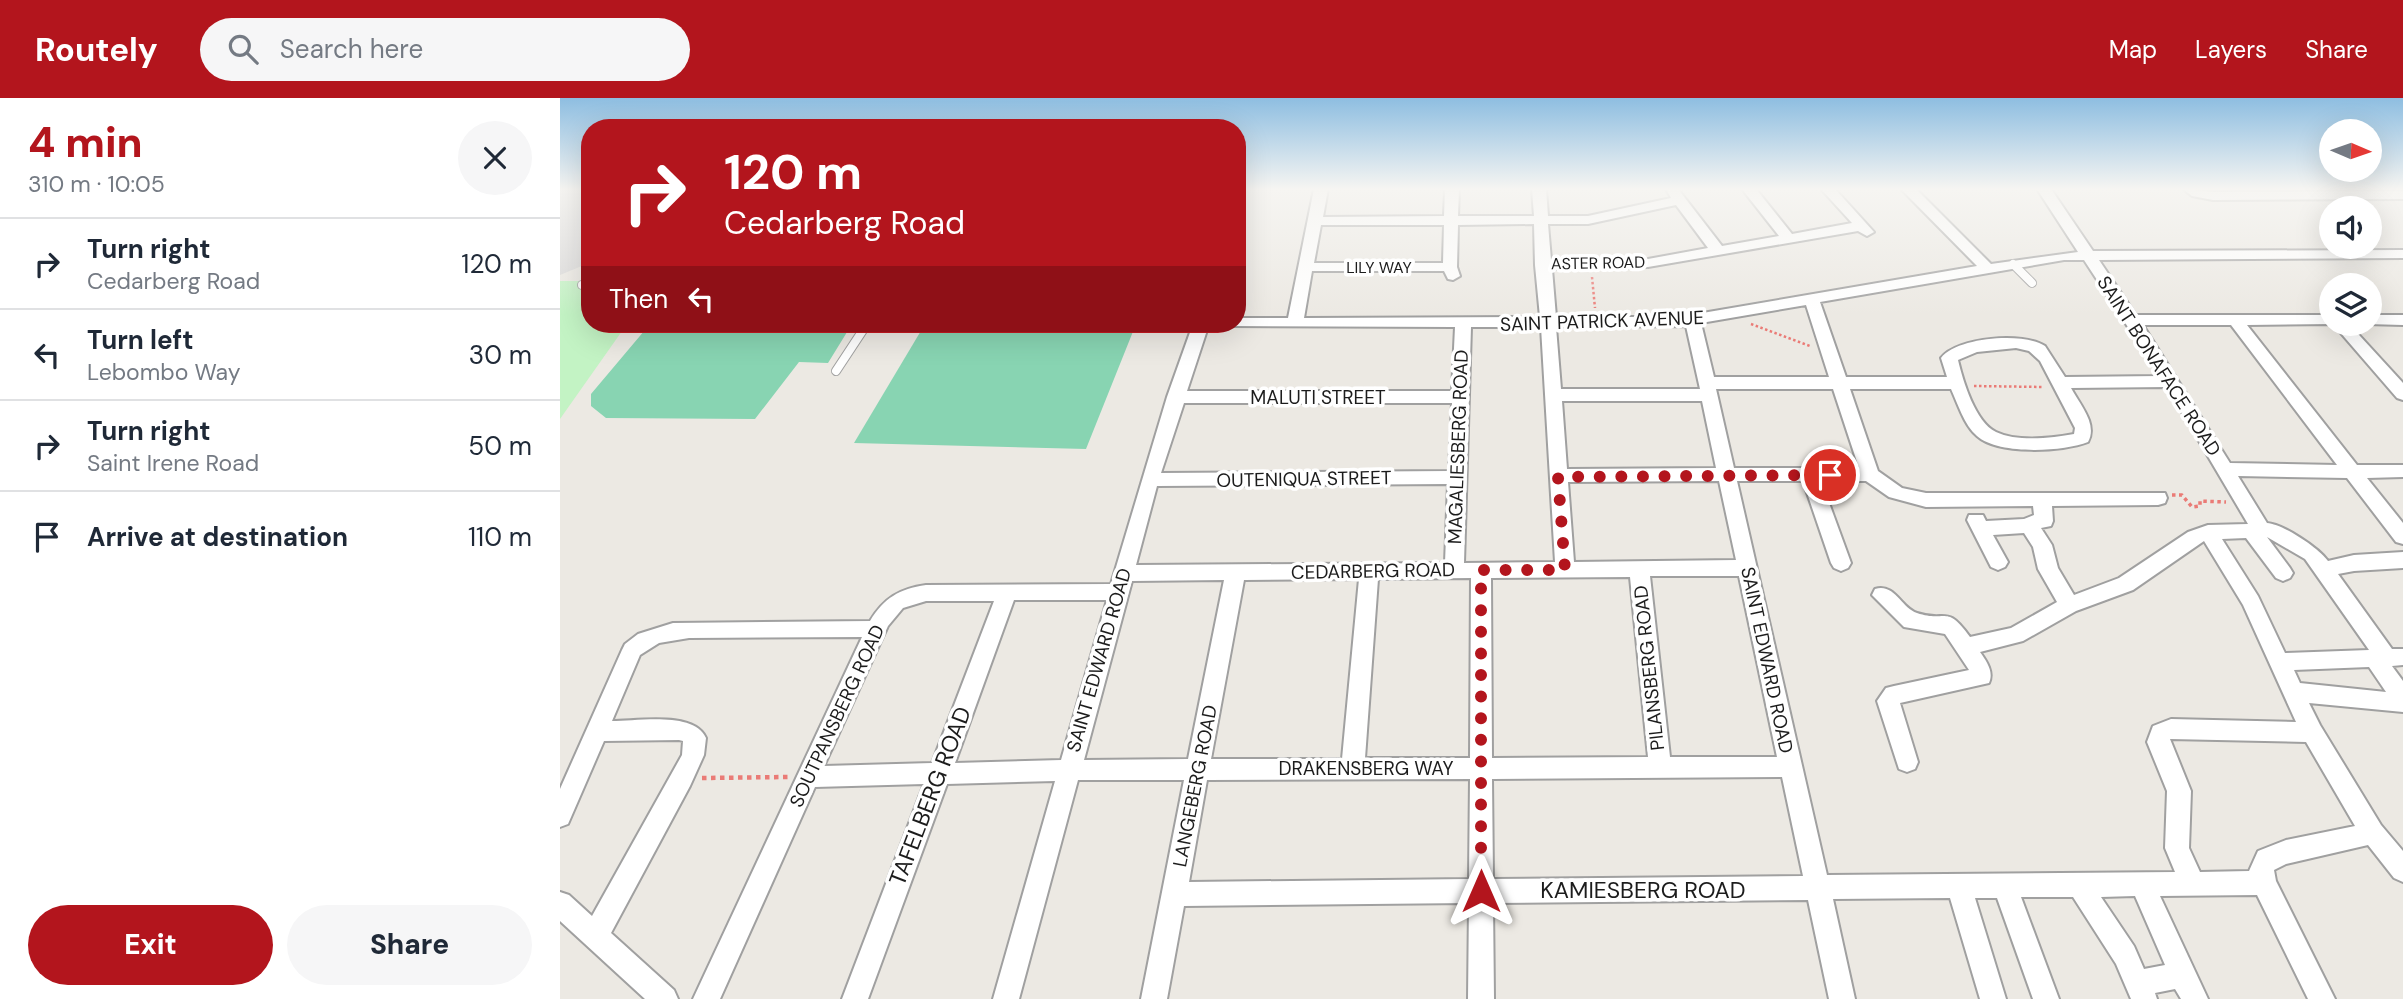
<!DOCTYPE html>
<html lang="en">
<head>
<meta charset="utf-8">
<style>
	:root { --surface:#fff; --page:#f6f6f7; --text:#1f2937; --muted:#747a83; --line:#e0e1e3; --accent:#b3151d }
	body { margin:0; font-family:"DM Sans",sans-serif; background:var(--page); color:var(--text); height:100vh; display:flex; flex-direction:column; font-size:26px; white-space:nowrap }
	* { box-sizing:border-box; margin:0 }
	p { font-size:23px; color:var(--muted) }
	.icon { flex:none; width:38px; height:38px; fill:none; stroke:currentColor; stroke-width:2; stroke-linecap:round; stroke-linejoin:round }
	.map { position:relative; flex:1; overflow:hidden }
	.drawer { display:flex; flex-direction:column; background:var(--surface); width:560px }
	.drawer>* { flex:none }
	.guide { position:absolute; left:21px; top:21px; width:665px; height:214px; border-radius:28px; box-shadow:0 7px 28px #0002; background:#b3151d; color:#fff; overflow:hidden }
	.needle { width:46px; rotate:92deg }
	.buttons { position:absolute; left:1759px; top:21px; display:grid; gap:14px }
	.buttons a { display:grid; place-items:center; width:63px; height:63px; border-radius:50%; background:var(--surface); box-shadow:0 7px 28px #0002; font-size:35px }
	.pin { position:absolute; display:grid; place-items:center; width:60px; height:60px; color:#fff; margin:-30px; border:4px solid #fff; border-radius:50%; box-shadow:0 2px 7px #0007 }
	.me { position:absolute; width:77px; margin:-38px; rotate:0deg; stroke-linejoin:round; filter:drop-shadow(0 0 5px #0008) }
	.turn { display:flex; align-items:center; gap:24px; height:147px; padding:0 28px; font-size:32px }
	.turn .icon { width:91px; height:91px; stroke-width:2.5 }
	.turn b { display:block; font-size:49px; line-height:60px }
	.then { display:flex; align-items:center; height:66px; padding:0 28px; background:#0003; gap:14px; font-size:26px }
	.round { display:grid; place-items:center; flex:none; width:74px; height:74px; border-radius:37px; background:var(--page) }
	.head { display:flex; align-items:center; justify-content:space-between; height:119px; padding:0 28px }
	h1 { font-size:42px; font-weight:800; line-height:52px; color:var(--accent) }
	.primary-button { display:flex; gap:14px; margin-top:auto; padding:14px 28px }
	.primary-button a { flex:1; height:80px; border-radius:42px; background:var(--accent); color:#fff; font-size:28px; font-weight:800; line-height:80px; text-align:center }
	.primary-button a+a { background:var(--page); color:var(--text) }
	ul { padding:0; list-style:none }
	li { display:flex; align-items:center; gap:21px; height:91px; padding:0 28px; border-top:2px solid var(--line) }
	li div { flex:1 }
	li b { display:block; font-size:26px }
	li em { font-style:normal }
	header { display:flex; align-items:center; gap:42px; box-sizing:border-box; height:98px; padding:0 35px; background:var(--accent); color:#fff }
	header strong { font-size:33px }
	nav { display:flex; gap:38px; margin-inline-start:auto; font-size:24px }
	.search { width:490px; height:63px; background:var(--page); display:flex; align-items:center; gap:18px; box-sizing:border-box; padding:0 24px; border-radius:38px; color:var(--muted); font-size:26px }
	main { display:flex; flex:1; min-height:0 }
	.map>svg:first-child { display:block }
	.residential { fill:#dad9d9 }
	.park { fill:#c3f3c4 }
	.pitch { fill:#88d4b2 }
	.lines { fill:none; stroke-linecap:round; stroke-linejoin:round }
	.lane-casing { stroke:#a0a0a0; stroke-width:10 }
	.street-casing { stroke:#a0a0a0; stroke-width:4 }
	.path-far2 { stroke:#ea7b76; stroke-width:2.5; stroke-dasharray:2.5 2.5; stroke-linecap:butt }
	.path-far1 { stroke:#ea7b76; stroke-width:3.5; stroke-dasharray:3.5 3.5; stroke-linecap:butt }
	.path { stroke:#ea7b76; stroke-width:4.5; stroke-dasharray:4.5 4.5; stroke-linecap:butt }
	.lane { stroke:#fff; stroke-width:8 }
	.street { fill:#fff; fill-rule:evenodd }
	.route { stroke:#b3151d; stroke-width:12; stroke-dasharray:0 21.6 }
	.labels { text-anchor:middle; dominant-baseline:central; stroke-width:7; stroke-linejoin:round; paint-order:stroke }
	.far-street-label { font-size:16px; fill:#1c1c1c; stroke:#fff }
	.street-label { font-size:19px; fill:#1c1c1c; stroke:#fff }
	.near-street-label { font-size:23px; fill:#1c1c1c; stroke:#fff }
</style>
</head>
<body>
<header>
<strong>Routely</strong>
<div class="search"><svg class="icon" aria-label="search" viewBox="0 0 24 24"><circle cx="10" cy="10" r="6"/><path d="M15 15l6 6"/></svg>Search here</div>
<nav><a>Map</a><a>Layers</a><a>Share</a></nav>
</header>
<main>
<section class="drawer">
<div class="head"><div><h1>4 min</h1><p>310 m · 10:05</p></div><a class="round"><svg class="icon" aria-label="close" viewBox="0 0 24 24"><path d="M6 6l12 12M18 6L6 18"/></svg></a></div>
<ul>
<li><svg class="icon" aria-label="right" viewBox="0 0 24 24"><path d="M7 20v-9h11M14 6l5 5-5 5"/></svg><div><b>Turn right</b><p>Cedarberg Road</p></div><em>120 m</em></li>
<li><svg class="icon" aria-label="left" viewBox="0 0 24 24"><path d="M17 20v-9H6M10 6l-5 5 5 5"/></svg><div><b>Turn left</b><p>Lebombo Way</p></div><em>30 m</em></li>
<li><svg class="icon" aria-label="right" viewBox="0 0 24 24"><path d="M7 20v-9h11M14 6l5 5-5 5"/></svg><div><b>Turn right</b><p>Saint Irene Road</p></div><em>50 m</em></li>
<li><svg class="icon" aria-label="arrive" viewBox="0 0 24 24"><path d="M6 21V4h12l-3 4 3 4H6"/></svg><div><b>Arrive at destination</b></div><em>110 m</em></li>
</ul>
<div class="primary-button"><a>Exit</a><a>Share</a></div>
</section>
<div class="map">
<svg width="1843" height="901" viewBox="0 0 1843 901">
	<rect width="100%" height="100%" fill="#ece9e3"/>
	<polygon class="residential" points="0,91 30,91 30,150 21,155 29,165 0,177"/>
	<polygon class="park" points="0,183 30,183 30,226 67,226 0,321"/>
	<g class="pitch">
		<polygon points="90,226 292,226 268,265 239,264 195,321 46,320 31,308 31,296"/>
		<polygon points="365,226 576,226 526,351 294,345"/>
	</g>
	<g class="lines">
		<g class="lane-casing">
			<g id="lane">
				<polyline points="1453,166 1472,185"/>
				<polyline points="22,187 30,187"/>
				<polyline points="276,273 307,226"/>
			</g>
		</g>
		<g class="street-casing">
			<g id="street">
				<polygon points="677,91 686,91 682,100 677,101"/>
				<path d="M754 91H768L763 119 884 118 885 91H899L898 118H974L972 91H986L988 118H1028L1111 100 1106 91H1118L1162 148 1219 138 1182 91H1196L1232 136 1292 125 1261 91H1275L1314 134 1307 138 1298 133 1088 169 992 171 996 219H1119L1417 168 1341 91H1356L1431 166 1518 154 1477 91H1491L1533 153 1843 152V160L1539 162 1576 217H1771V226H1789L1843 285V302L1837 300 1773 226 1687 227 1797 367H1843V379L1807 380 1843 425V446L1836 444 1787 380 1678 378 1707 425C1723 426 1759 450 1768 463L1794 457 1843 454V470L1794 473 1778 476 1832 551H1843V567L1832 568 1843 583V614L1749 605 1760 627 1821 727 1843 753V784L1834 780 1808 747 1726 766 1714 772 1716 783 1775 901H1748L1697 797 1600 798 1648 901H1621L1615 891 1595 895 1597 901H1571L1556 866 1513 799H1461L1499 901H1473L1437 800H1415L1446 901H1420L1390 800 1273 801 1295 901H1269L1248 802 933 805 934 901H908L909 805 624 808 607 901H581L624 682H518L459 901H433L495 683 387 686 308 901H282L364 686 255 689 160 901H133L302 539 129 540 99 545 80 557 52 623C78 623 134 613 146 640L144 657 130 688 51 835 114 892 118 901H85L0 823V794L9 797 32 818 122 657 123 643 119 642 44 643 8 726 0 729V691L62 552 65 546 78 536 113 525 310 523C324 500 339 491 366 487L551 486 607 299 633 226H649L627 293H892L895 229 671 228 670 226H677V220H728ZM1116 107 1148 150 1088 161 991 162 988 126H1028ZM974 126 975 167 980 219 744 220 752 173H884L888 181 893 182 900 178 897 169 898 127ZM761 127H884L883 165H754ZM1504 162H1524L1600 278 1505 279 1485 248C1464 234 1397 239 1381 260L1387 279H1286L1260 204ZM1246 207 1269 279H1154L1141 225ZM1583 227H1671L1777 367 1670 365ZM1126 228 1140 291H1001L996 229ZM911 229H981L995 464 904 465ZM1456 250 1469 253 1480 263 1515 330 1514 336C1492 340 1457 344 1436 334 1415 324 1403 283 1398 262L1417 254ZM1607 289 1688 426 1648 427 1628 434 1559 480 1514 497 1498 470 1492 447 1481 430 1491 428 1493 423 1492 408 1598 407 1605 405 1607 400 1605 395H1366L1342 390 1318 373 1290 291H1391C1398 306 1404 327 1417 338 1438 357 1503 354 1528 344 1538 326 1520 307 1511 290ZM1156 291H1273L1299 370H1174ZM1002 303H1142L1156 370 1007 371ZM624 305H892L889 373 601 375ZM1159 383 1176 462 1014 464 1008 384ZM1177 383H1243L1271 465 1274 470 1281 473 1288 470 1291 465 1261 383H1306L1329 399 1366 409 1473 408 1474 417 1464 421 1426 423 1423 417H1409L1407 422 1431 469 1438 472 1445 469 1448 464 1433 437 1464 435 1473 449 1478 471 1497 504 1451 530 1410 539C1386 505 1386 525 1357 515 1341 510 1335 485 1315 491L1312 497 1344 529 1385 536 1409 572 1334 588 1326 590 1317 603 1339 671 1347 674 1355 671 1358 664 1340 605 1429 585C1434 574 1427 564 1420 554L1463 543 1516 513 1573 492 1644 443 1683 507 1736 624 1611 621 1593 628 1587 644 1607 693 1605 750 1615 774 1267 777ZM888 386 885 465 576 467 597 388ZM1707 439 1745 461 1809 552 1725 555 1698 498 1662 441 1686 440 1716 480 1723 483 1730 480 1733 475 1730 470ZM1090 478H1179L1217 659H1110ZM1070 479 1088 659 932 660 931 480ZM911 480 910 660H805L818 481ZM799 481 782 661H651L684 482ZM664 482 628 661 524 662 572 483ZM454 502H547L501 662 395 665ZM366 503H434L372 665 264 668 328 528 343 510ZM1809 569 1826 594 1740 585 1734 572ZM1610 641 1746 644 1795 728 1726 742 1698 753 1689 773 1640 774 1629 750 1631 693ZM1222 679 1243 778 933 781 932 681ZM910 681 909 781 629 784 647 682ZM1575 798 1605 867 1584 871 1574 848 1541 799Z"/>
				<polygon points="1623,91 1653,94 1843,93 1843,101 1653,102 1632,98"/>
				<polygon points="1810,217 1843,217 1843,227 1806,226 1810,226"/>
			</g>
		</g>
		<g class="path-far2">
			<polyline points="1032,179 1035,210"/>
			<polyline points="1191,226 1250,248"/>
			<polyline points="1414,288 1484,289"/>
		</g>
		<polyline class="path-far1" points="1612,397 1622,397 1632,409 1640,408 1640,403 1666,404"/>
		<polyline class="path" points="142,680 228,679"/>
		<use href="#lane" class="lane"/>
		<use href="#street" class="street"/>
	</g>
	<linearGradient id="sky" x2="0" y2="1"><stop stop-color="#8ebee1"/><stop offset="0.42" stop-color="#f6f5f2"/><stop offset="1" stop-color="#f6f5f2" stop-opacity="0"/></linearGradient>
	<rect width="1843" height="217" fill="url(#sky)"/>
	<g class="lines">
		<polyline class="route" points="921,793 921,472 1005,472 998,379 1270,377"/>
	</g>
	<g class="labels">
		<g class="far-street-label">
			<text transform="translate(1038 165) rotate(-1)">ASTER ROAD</text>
			<text x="819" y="169">LILY WAY</text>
		</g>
		<g class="street-label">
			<text transform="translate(1042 223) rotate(-2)">SAINT PATRICK AVENUE</text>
			<text transform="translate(1599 268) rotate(57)">SAINT BONAFACE ROAD</text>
			<text x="758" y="299">MALUTI STREET</text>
			<text transform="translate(898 349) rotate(-88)">MAGALIESBERG ROAD</text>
			<text transform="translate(744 381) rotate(-1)">OUTENIQUA STREET</text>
			<text transform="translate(813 473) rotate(-1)">CEDARBERG ROAD</text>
			<text transform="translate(539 562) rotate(-74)">SAINT EDWARD ROAD</text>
			<text transform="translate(1207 562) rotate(78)">SAINT EDWARD ROAD</text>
			<text transform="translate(1089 570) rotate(-96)">PILANSBERG ROAD</text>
			<text transform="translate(277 618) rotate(-65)">SOUTPANSBERG ROAD</text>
			<text x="806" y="670">DRAKENSBERG WAY</text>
			<text transform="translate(635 688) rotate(-79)">LANGEBERG ROAD</text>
		</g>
		<g class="near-street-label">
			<text transform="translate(370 698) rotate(-69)">TAFELBERG ROAD</text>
			<text x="1083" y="792">KAMIESBERG ROAD</text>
		</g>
	</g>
</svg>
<div class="buttons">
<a><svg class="needle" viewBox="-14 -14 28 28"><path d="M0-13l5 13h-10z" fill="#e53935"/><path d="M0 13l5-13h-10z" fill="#747a83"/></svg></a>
<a><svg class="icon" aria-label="sound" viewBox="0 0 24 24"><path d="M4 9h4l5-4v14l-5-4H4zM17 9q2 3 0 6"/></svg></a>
<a><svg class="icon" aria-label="layers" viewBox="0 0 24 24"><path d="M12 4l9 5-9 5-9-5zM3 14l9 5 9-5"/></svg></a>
</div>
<div class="pin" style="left:1270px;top:377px;background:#d93025"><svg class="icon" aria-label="arrive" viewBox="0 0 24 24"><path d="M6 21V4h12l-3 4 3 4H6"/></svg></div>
<svg class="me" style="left:921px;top:793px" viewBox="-20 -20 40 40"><path d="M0-17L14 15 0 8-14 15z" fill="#b3151d" stroke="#fff" stroke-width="4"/></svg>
<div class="guide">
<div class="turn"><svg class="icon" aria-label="right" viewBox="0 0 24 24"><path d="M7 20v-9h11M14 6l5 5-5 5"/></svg><div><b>120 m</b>Cedarberg Road</div></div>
<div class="then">Then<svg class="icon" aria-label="left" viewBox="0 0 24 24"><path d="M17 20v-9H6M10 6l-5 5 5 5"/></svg></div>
</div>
</div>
</main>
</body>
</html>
